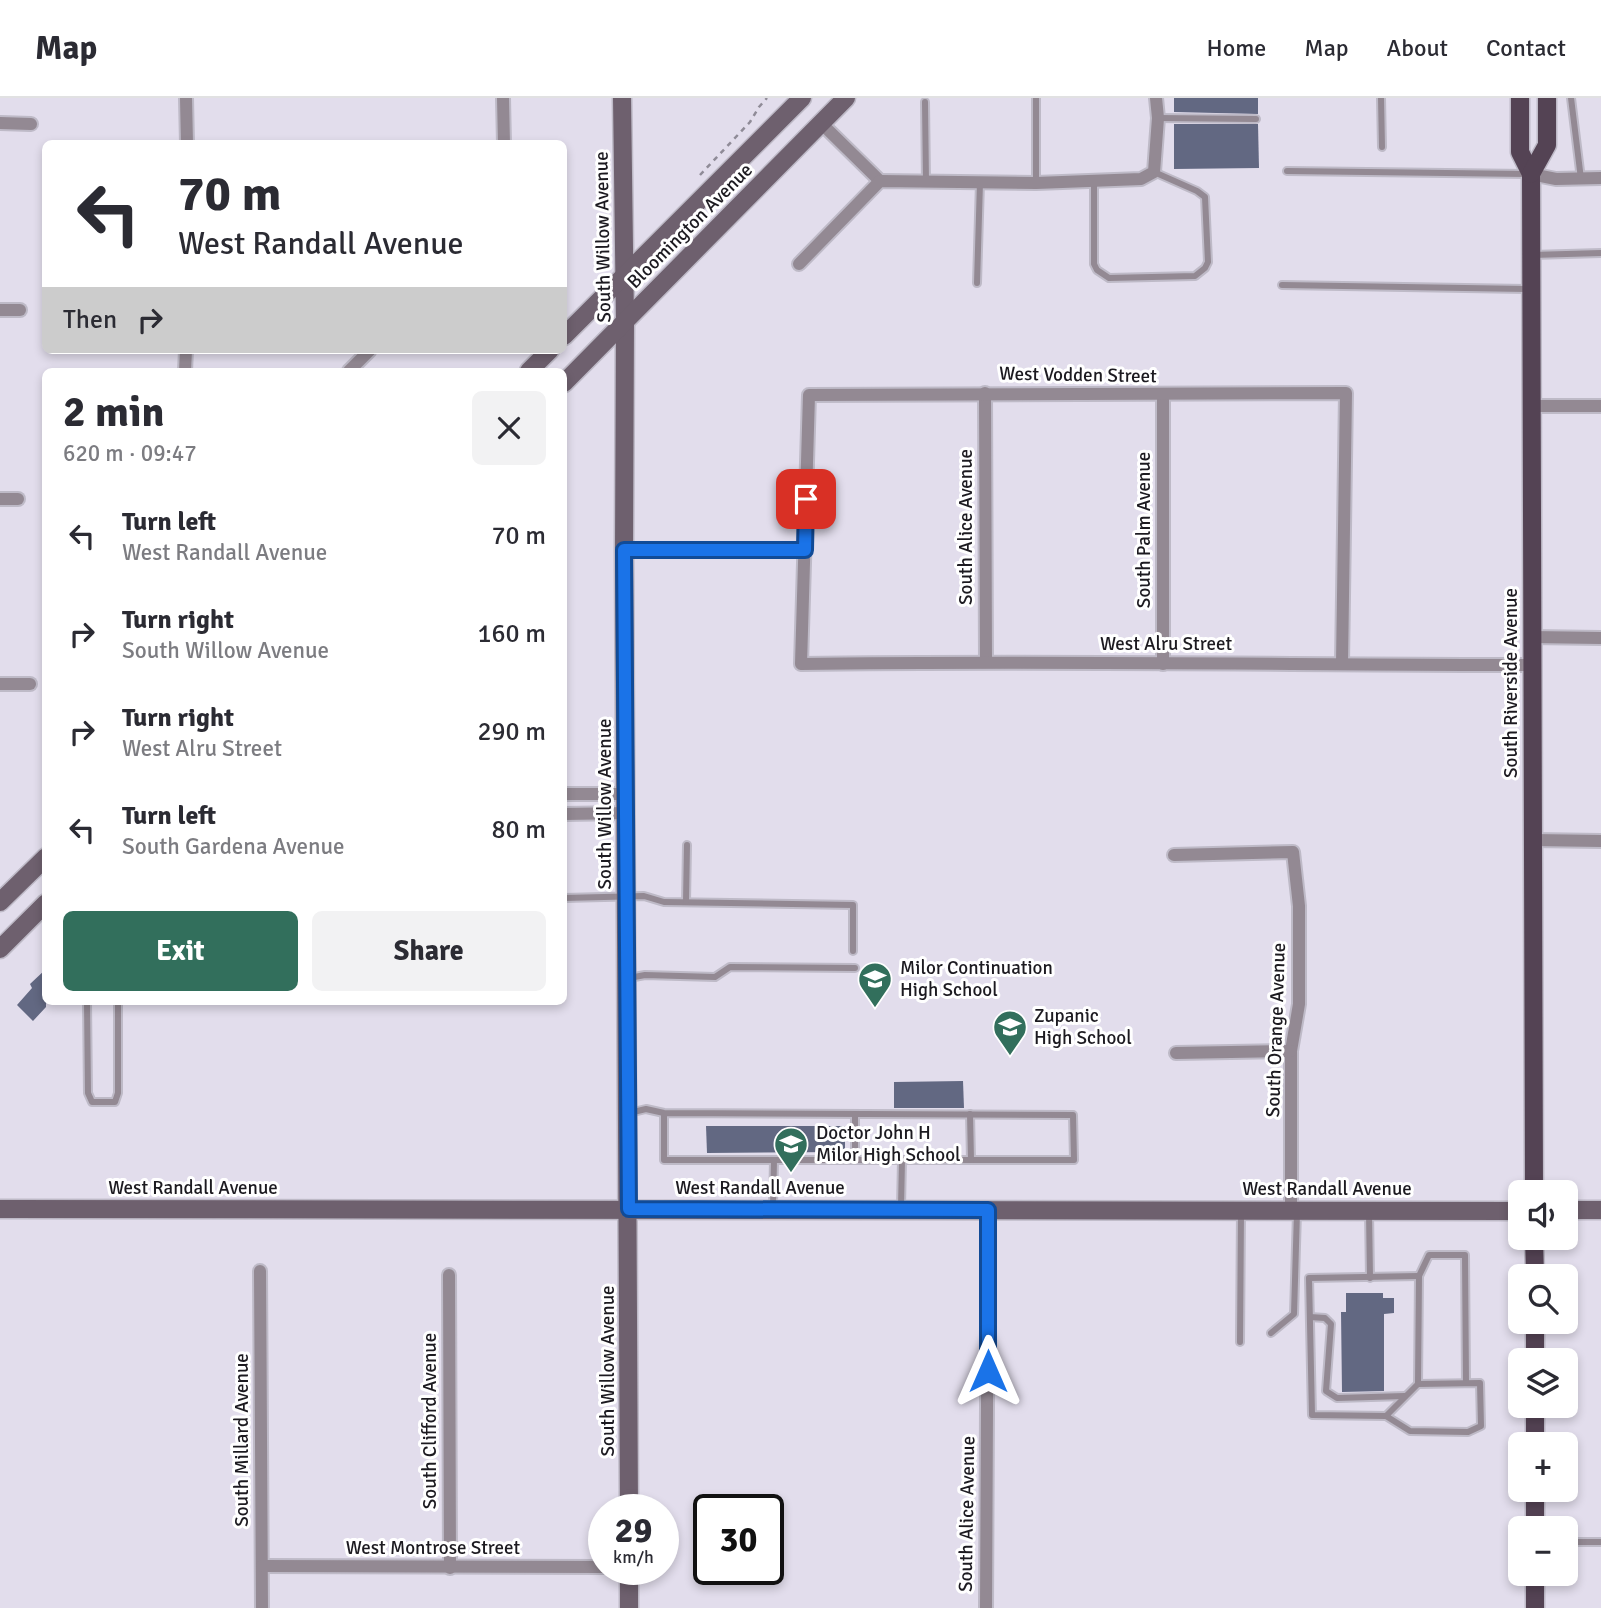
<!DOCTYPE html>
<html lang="en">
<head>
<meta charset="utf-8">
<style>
	:root { --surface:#fff; --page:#f2f2f3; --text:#2b2b33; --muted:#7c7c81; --line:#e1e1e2; --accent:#326f5c }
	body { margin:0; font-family:Signika,sans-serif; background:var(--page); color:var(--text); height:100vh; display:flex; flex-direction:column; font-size:26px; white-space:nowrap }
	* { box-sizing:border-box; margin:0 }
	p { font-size:23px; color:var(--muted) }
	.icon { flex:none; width:38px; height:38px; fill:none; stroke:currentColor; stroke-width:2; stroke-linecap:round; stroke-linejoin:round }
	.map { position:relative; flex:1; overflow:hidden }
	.drawer { position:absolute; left:42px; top:270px; width:525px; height:637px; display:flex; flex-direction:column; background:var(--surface); border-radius:10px; box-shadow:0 4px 10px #0003 }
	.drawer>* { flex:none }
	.banner { position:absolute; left:42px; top:42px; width:525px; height:214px; border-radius:10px; box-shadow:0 4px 10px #0003; background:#fff; color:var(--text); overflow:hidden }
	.tools { position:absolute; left:1508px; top:1082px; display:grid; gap:14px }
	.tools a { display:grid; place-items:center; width:70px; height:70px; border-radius:10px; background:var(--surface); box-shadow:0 4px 10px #0003; font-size:35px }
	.speed { position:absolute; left:588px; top:1396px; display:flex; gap:14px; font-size:35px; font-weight:700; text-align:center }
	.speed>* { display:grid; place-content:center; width:91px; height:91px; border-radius:50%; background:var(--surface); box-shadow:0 4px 10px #0003; line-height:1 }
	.speed small { font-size:18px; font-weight:400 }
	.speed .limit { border:4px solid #111; border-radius:10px; background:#fff; color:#111 }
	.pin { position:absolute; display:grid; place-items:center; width:60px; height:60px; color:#fff; margin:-30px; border-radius:14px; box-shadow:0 4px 10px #0006 }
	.me { position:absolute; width:77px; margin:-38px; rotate:0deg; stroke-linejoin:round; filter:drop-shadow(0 0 5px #0008) }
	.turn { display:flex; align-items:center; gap:24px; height:147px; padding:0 21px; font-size:32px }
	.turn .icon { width:91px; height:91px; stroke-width:2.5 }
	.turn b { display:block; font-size:49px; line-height:60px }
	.then { display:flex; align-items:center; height:66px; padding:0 21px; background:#0003; gap:14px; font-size:26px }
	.round { display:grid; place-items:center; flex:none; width:74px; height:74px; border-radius:10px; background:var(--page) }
	.summary { display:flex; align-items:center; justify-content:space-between; height:119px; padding:0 21px }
	h1 { font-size:42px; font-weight:800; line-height:52px }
	.action { display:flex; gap:14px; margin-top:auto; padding:14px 21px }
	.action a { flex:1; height:80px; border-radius:10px; background:var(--accent); color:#fff; font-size:28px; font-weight:800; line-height:80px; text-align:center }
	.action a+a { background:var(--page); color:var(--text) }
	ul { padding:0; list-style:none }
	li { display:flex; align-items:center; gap:21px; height:98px; padding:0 21px }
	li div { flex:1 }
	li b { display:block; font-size:26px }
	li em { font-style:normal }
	header { display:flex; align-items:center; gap:42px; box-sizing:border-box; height:98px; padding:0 35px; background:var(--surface); border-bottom:2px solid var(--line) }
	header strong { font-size:33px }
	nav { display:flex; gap:38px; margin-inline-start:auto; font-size:24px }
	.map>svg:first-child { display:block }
	.building { fill:#626882 }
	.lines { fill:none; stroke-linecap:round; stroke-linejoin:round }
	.lane-casing { stroke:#bebac7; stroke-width:10 }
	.street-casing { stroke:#bebac7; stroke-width:16 }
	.secondary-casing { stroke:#bebac7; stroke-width:21 }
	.primary-casing { stroke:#bebac7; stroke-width:21 }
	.path { stroke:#8f8b97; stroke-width:2.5; stroke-dasharray:5 5; stroke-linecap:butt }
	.lane { stroke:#938993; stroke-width:6 }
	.street { stroke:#938993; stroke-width:12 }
	.secondary { stroke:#6e606e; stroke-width:18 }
	.primary { stroke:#544354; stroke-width:18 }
	.route-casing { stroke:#114b97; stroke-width:18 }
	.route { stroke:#1a73e8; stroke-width:12 }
	.labels { text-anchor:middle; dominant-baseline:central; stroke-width:6; stroke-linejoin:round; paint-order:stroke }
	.street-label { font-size:19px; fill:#1c1a20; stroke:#fff }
	.poi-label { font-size:19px; fill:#1c1a20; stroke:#fff; text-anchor:start }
</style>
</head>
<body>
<header>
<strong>Map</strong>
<nav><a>Home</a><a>Map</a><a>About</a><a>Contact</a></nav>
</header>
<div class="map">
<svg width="1601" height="1510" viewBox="0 0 1601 1510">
	<rect width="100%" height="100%" fill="#e2ddec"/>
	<g class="building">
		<polygon points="1174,0 1258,0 1258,16 1174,14"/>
		<polygon points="1174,26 1258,26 1259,70 1174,71"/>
		<polygon points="46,871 46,909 33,923 17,907 32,890 30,886"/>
		<polygon points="963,983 964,1010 894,1010 894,984"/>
		<polygon points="706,1028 845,1028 845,1054 707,1055"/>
		<polygon points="1346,1195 1383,1195 1383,1200 1394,1200 1394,1215 1384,1216 1384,1293 1342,1294 1341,1214 1346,1214"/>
	</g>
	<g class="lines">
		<g class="lane-casing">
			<g id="lane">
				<polyline points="1036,0 1036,85"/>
				<polyline points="1381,0 1382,49"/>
				<polyline points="1571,0 1581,81"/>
				<polyline points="925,4 926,84"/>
				<polyline points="1158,20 1256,21"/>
				<polyline points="1287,73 1529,76"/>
				<polyline points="1094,83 1094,166 1097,172 1109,180 1195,178 1205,170 1208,164 1205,99 1197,93 1154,74"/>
				<polyline points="1532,157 1601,155"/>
				<polyline points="977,185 980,84"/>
				<polyline points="1282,187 1528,191"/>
				<polyline points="564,800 644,798 664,804 853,807 853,853"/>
				<polyline points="686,804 687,747"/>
				<polyline points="629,880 645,877 715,879 730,869 855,870"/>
				<polyline points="87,903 88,995 92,1004 115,1004 118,995 118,903"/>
				<polyline points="629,1015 646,1011 664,1015 1073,1017 1074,1062 664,1062 664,1015"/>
				<polyline points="855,1016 855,1062"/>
				<polyline points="970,1016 971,1062"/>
				<polyline points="773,1109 774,1062"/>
				<polyline points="901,1109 902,1062"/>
				<polyline points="1369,1114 1370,1180"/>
				<polyline points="1310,1219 1325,1220 1331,1226 1326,1293 1337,1300 1405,1298"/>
				<polyline points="1271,1235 1294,1216 1297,1114"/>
				<polyline points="1240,1244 1241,1114"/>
				<polyline points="1418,1286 1419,1178 1429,1157 1465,1157 1466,1285"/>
				<polyline points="1386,1318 1418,1286 1480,1285 1481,1328 1468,1334 1410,1333 1386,1318 1312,1317 1309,1180 1419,1178"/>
				<polyline points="1566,1444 1601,1444"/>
			</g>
		</g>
		<g class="street-casing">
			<g id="street">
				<polyline points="186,0 187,46"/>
				<polyline points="503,0 504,46"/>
				<polyline points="0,25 31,26"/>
				<polyline points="821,25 880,83"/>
				<polyline points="1531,76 1556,81 1601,80"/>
				<polyline points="799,166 880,83 1036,85 1141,81 1154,74 1158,20 1156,0"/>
				<polyline points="0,212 20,212"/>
				<polyline points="185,273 186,252"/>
				<polyline points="349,273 370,252"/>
				<polyline points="985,295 986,563"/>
				<polyline points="1163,297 1163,566"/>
				<polyline points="1530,308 1601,308"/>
				<polyline points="0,401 18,401"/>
				<polyline points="624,452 805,452"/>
				<polyline points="1531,539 1601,540"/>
				<path d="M1342 566 1346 295 809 297 801 566C1045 562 1288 567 1532 567"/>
				<polyline points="0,586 30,586"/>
				<polyline points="564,696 626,696"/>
				<polyline points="564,716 627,715"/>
				<polyline points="1533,742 1601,743"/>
				<polyline points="1174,757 1293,754 1299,808 1299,906 1291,953 1291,1112"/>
				<polyline points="1176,955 1291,953"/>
				<polyline points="260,1173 262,1510"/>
				<polyline points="449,1177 450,1470"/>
				<polyline points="262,1468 604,1469"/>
				<polyline points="986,1510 988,1112"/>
			</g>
		</g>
		<g class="secondary-casing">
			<g id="secondary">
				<polyline points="622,0 625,224 624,452 629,1412"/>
				<polyline points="564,238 802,0"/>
				<polyline points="529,273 550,252"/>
				<polyline points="564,285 846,0"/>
				<polyline points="0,804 46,759"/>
				<polyline points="0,851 46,805"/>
				<polyline points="0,1111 1521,1113"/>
				<polyline points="1566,1112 1601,1112"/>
				<polyline points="629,1510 629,1472"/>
			</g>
		</g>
		<g class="primary-casing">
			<g id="primary">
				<polyline points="1520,0 1520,54 1531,76 1534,1094"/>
				<polyline points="1531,76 1547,47 1547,0"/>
				<polyline points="1534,1139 1535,1178"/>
				<polyline points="1535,1223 1535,1262"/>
				<polyline points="1535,1346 1535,1307"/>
				<polyline points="1535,1391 1535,1430"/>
				<polyline points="1535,1475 1535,1510"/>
			</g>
		</g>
		<polyline class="path" points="700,77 750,24 759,9 767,0"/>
		<use href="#lane" class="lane"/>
		<use href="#street" class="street"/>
		<use href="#secondary" class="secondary"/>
		<use href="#primary" class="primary"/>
	</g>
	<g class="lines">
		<g class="route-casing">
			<polyline id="route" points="806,401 805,452 624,452 629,1111 988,1112 988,1273"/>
		</g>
		<use href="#route" class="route"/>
	</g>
	<defs>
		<g id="school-pin" transform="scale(1.75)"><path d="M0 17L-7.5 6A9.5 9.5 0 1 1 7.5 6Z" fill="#326f5c" stroke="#fff"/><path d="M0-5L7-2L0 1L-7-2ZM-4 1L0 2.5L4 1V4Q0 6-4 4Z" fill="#fff"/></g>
	</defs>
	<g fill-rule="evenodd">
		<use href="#school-pin" x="875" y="881"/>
		<use href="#school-pin" x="1010" y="929"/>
		<use href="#school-pin" x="791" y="1046"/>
	</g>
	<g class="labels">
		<g class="street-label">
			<text transform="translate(690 128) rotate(-45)">Bloomington Avenue</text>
			<text transform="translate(603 139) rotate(-91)">South Willow Avenue</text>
			<text transform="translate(1078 277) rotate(1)">West Vodden Street</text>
			<text transform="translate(966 429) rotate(-90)">South Alice Avenue</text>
			<text transform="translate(1144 432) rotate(-90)">South Palm Avenue</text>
			<text x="1166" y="546">West Alru Street</text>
			<text transform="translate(1511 585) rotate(-90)">South Riverside Avenue</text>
			<text transform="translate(605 706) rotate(-90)">South Willow Avenue</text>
			<text transform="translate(1276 932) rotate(-88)">South Orange Avenue</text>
			<text x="193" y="1090">West Randall Avenue</text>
			<text x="760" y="1090">West Randall Avenue</text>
			<text x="1327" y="1091">West Randall Avenue</text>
			<text transform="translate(608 1273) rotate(-90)">South Willow Avenue</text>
			<text transform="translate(430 1323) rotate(-90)">South Clifford Avenue</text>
			<text transform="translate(242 1342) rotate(-90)">South Millard Avenue</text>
			<text transform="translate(967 1416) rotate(-89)">South Alice Avenue</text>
			<text x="433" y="1450">West Montrose Street</text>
		</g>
		<g class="poi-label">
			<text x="900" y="870">Milor Continuation<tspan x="900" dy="22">High School</tspan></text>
			<text x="1034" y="918">Zupanic<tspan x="1034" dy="22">High School</tspan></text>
			<text x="816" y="1035">Doctor John H<tspan x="816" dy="22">Milor High School</tspan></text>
		</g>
	</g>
</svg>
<div class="tools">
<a><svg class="icon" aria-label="sound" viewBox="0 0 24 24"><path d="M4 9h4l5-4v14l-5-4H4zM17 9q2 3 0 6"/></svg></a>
<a><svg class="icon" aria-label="search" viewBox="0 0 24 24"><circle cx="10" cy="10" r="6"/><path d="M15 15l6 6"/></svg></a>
<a><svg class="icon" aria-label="layers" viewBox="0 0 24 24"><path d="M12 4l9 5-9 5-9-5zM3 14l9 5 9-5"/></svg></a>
<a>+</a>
<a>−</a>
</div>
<div class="speed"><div>29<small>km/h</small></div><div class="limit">30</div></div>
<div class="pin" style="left:806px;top:401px;background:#d93025"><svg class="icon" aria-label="arrive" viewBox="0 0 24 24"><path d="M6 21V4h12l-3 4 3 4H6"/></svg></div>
<svg class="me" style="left:988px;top:1273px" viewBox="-20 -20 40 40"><path d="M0-17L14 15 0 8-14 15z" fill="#1a73e8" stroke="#fff" stroke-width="4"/></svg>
<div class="banner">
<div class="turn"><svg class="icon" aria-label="left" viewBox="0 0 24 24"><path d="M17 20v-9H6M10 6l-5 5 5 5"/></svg><div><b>70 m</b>West Randall Avenue</div></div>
<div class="then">Then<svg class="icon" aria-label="right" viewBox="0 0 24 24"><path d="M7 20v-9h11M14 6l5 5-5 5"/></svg></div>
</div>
<section class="drawer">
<div class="summary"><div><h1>2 min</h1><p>620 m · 09:47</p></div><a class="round"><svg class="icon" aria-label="close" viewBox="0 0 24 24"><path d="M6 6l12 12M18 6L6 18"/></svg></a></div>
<ul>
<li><svg class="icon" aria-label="left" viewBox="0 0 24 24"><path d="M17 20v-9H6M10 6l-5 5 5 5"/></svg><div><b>Turn left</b><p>West Randall Avenue</p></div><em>70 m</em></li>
<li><svg class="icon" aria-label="right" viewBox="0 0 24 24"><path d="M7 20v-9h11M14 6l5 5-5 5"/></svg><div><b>Turn right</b><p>South Willow Avenue</p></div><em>160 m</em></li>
<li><svg class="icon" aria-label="right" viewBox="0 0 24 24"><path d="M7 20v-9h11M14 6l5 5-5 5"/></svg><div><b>Turn right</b><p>West Alru Street</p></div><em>290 m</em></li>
<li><svg class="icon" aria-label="left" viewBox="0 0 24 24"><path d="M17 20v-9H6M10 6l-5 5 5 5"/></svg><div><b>Turn left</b><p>South Gardena Avenue</p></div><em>80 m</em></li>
</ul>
<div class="action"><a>Exit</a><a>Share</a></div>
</section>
</div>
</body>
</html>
